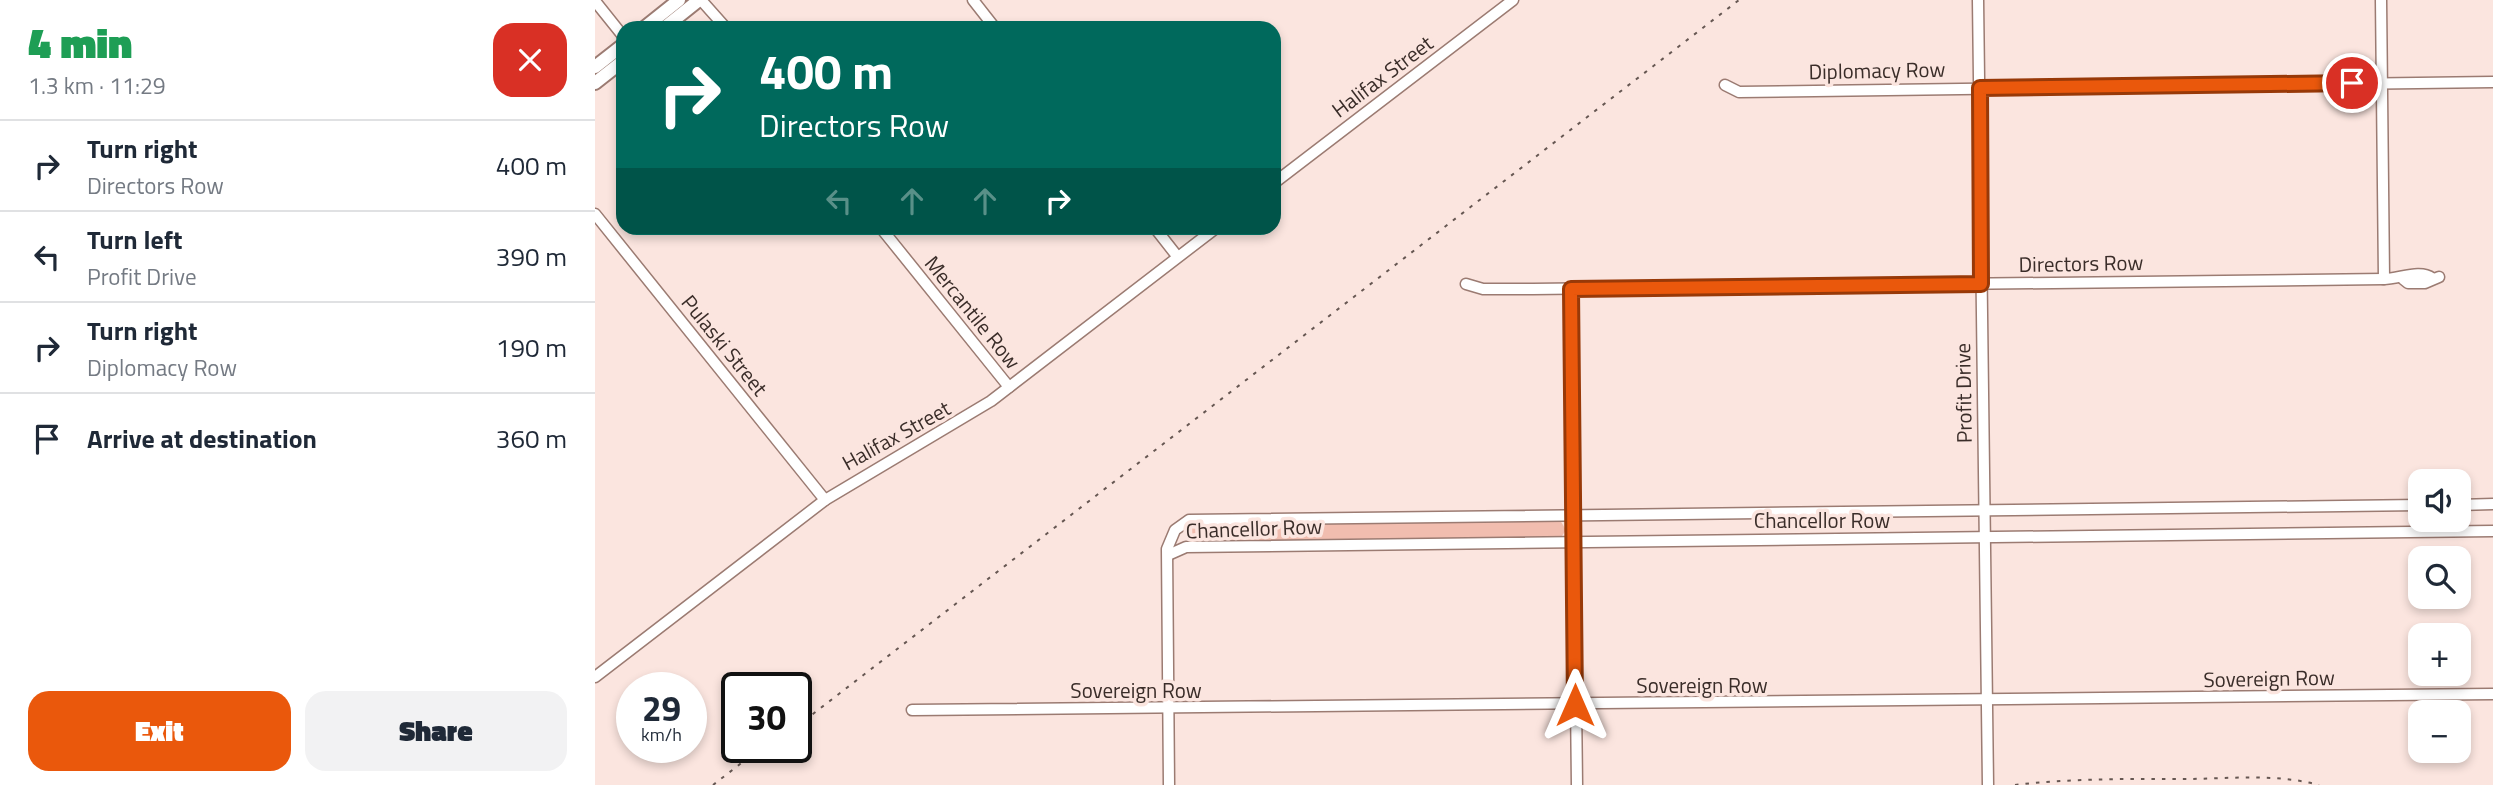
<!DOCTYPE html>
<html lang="en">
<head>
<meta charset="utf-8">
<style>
	:root { --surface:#fff; --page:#f2f2f3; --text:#1f2937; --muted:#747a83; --line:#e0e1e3; --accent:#ea580c }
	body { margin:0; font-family:"Titillium Web",sans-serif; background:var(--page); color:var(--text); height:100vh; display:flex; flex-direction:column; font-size:26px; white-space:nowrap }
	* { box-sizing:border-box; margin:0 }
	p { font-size:23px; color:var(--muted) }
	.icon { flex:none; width:38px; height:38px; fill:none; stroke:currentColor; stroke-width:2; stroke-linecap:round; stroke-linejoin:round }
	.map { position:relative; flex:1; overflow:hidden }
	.panel { display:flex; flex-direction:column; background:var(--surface); width:595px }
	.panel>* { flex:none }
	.hud { position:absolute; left:21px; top:21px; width:665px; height:214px; border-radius:21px; box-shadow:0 4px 10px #0003; background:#00695c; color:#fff; overflow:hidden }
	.tools { position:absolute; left:1813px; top:469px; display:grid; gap:14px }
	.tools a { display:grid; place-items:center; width:63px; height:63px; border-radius:14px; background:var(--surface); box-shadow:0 4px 10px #0003; font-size:35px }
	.speed { position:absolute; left:21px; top:672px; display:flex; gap:14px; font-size:35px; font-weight:700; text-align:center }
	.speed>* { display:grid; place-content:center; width:91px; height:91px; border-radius:50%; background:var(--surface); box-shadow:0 4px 10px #0003; line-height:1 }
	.speed small { font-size:18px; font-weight:400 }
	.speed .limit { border:4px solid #111; border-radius:10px; background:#fff; color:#111 }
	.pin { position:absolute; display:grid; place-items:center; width:60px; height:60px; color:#fff; margin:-30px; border:4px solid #fff; border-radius:50%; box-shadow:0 2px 7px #0007 }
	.me { position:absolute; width:77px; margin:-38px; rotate:0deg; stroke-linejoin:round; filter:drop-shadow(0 0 5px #0008) }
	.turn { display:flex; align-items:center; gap:24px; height:147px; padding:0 28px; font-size:32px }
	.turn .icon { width:91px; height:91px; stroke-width:2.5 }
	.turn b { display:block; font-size:49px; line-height:60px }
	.lanes { display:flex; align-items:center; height:66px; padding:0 28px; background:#0003; justify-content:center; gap:35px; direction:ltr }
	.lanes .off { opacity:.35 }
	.round { display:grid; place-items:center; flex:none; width:74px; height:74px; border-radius:21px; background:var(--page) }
	.overview { display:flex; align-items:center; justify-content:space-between; height:119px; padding:0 28px }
	h1 { font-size:42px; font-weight:800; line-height:52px; color:#1e9e55 }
	.cta { display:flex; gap:14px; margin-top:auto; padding:14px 28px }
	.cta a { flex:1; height:80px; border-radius:21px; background:var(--accent); color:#fff; font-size:28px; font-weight:800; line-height:80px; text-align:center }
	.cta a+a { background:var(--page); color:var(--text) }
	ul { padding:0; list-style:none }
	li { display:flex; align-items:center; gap:21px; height:91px; padding:0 28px; border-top:2px solid var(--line) }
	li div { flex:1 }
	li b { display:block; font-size:26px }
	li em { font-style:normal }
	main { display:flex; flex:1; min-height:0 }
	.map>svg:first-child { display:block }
	.green { fill:#f1bdaf }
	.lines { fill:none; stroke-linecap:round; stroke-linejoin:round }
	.minor-casing { stroke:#9b7b72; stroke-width:13 }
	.major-casing { stroke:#9b7b72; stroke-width:16 }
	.minor { stroke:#fff; stroke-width:10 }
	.major { stroke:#fff; stroke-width:12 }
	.rail { stroke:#665752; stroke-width:2; stroke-dasharray:3.5 7; stroke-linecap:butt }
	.route-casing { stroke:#983908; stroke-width:18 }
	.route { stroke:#ea580c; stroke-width:12 }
	.labels { text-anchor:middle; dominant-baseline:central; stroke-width:7; stroke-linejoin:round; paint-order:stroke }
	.street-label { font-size:21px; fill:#3a2d29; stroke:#fbe5df }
</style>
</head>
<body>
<main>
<section class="panel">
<div class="overview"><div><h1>4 min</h1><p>1.3 km · 11:29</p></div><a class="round" style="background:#d93025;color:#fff"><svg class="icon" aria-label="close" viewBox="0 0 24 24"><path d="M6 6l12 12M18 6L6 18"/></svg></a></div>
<ul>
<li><svg class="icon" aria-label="right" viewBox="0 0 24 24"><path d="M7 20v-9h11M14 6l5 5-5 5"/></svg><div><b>Turn right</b><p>Directors Row</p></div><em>400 m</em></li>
<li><svg class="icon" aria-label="left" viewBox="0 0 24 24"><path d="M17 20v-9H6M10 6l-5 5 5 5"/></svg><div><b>Turn left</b><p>Profit Drive</p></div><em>390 m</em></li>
<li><svg class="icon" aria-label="right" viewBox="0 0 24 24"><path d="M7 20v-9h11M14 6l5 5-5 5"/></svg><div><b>Turn right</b><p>Diplomacy Row</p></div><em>190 m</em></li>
<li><svg class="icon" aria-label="arrive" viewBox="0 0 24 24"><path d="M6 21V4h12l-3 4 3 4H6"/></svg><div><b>Arrive at destination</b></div><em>360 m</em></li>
</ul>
<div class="cta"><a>Exit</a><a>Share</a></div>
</section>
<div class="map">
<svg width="1898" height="785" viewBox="0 0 1898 785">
	<rect width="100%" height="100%" fill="#fbe5df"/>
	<polygon class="green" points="965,520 971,530 965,539 597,543 590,533 594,525"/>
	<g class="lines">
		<g class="minor-casing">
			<g id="minor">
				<polyline points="106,0 131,28"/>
				<polyline points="378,0 400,28"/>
				<polyline points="1383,0 1393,785"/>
				<polyline points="1786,0 1789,279"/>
				<polyline points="0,1 28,36"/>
				<polyline points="1130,85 1144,92 1898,82"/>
				<polyline points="679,183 918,0"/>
				<polyline points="0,214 230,500"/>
				<polyline points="286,228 414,387"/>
				<polyline points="560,228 582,256"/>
				<polyline points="1808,279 1813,283 1830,283 1844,277"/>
				<path d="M871 284 888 289H938L1789 279C1804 279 1825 269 1837 278"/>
				<polyline points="976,289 982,785"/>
				<polyline points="1864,505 1898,504"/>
				<polyline points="573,555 591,547 1898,531"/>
				<polyline points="0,677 230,500 396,401 621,228"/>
				<polyline points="317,710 1898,694"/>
				<polyline points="574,785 572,549 580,530 594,520 1825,505"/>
			</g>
		</g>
		<g class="major-casing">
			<g id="major">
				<polyline points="49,28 84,0"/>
				<polyline points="69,28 104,0"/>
				<polyline points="0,67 28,45"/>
				<polyline points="0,83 28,61"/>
			</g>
		</g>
		<use href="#minor" class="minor"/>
		<use href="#major" class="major"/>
		<g class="rail">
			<polyline points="201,727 1144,0"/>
			<polyline points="118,785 167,747"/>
			<path d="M1420 785C1479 778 1538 779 1596 779 1638 778 1684 774 1724 785"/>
		</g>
	</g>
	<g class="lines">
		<g class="route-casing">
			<polyline id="route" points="980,705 976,289 1386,284 1385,88 1757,83"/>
		</g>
		<use href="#route" class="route"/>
	</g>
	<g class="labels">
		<g class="street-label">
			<text transform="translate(1282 70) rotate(-1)">Diplomacy Row</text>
			<text transform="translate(787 76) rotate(-37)">Halifax Street</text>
			<text transform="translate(1486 263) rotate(-1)">Directors Row</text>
			<text transform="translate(378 312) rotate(51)">Mercantile Row</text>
			<text transform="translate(130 345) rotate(51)">Pulaski Street</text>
			<text transform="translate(1368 393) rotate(-91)">Profit Drive</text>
			<text transform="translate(301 435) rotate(-29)">Halifax Street</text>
			<text x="1227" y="520">Chancellor Row</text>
			<text transform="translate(659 528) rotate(-2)">Chancellor Row</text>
			<text transform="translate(1674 678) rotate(-1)">Sovereign Row</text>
			<text x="1107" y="685">Sovereign Row</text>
			<text x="541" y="690">Sovereign Row</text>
		</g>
	</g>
</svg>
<div class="tools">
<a><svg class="icon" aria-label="sound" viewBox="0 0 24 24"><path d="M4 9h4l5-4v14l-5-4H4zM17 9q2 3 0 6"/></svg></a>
<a><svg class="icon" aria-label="search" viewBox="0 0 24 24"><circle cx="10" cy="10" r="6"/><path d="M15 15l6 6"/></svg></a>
<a>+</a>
<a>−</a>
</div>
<div class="speed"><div>29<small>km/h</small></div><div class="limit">30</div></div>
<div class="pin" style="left:1757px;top:83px;background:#d93025"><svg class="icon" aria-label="arrive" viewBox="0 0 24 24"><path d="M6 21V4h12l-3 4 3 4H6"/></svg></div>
<svg class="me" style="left:980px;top:705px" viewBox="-20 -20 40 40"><path d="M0-17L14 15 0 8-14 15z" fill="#ea580c" stroke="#fff" stroke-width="4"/></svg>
<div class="hud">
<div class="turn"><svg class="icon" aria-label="right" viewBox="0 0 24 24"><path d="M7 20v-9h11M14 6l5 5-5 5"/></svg><div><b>400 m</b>Directors Row</div></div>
<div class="lanes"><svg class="icon off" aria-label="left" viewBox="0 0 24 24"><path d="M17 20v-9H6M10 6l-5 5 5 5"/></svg><svg class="icon off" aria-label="ahead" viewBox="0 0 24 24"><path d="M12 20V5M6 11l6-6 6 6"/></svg><svg class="icon off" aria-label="ahead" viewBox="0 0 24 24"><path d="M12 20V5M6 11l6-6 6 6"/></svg><svg class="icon" aria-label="right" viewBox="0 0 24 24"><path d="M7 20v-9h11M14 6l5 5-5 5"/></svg></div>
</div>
</div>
</main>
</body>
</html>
